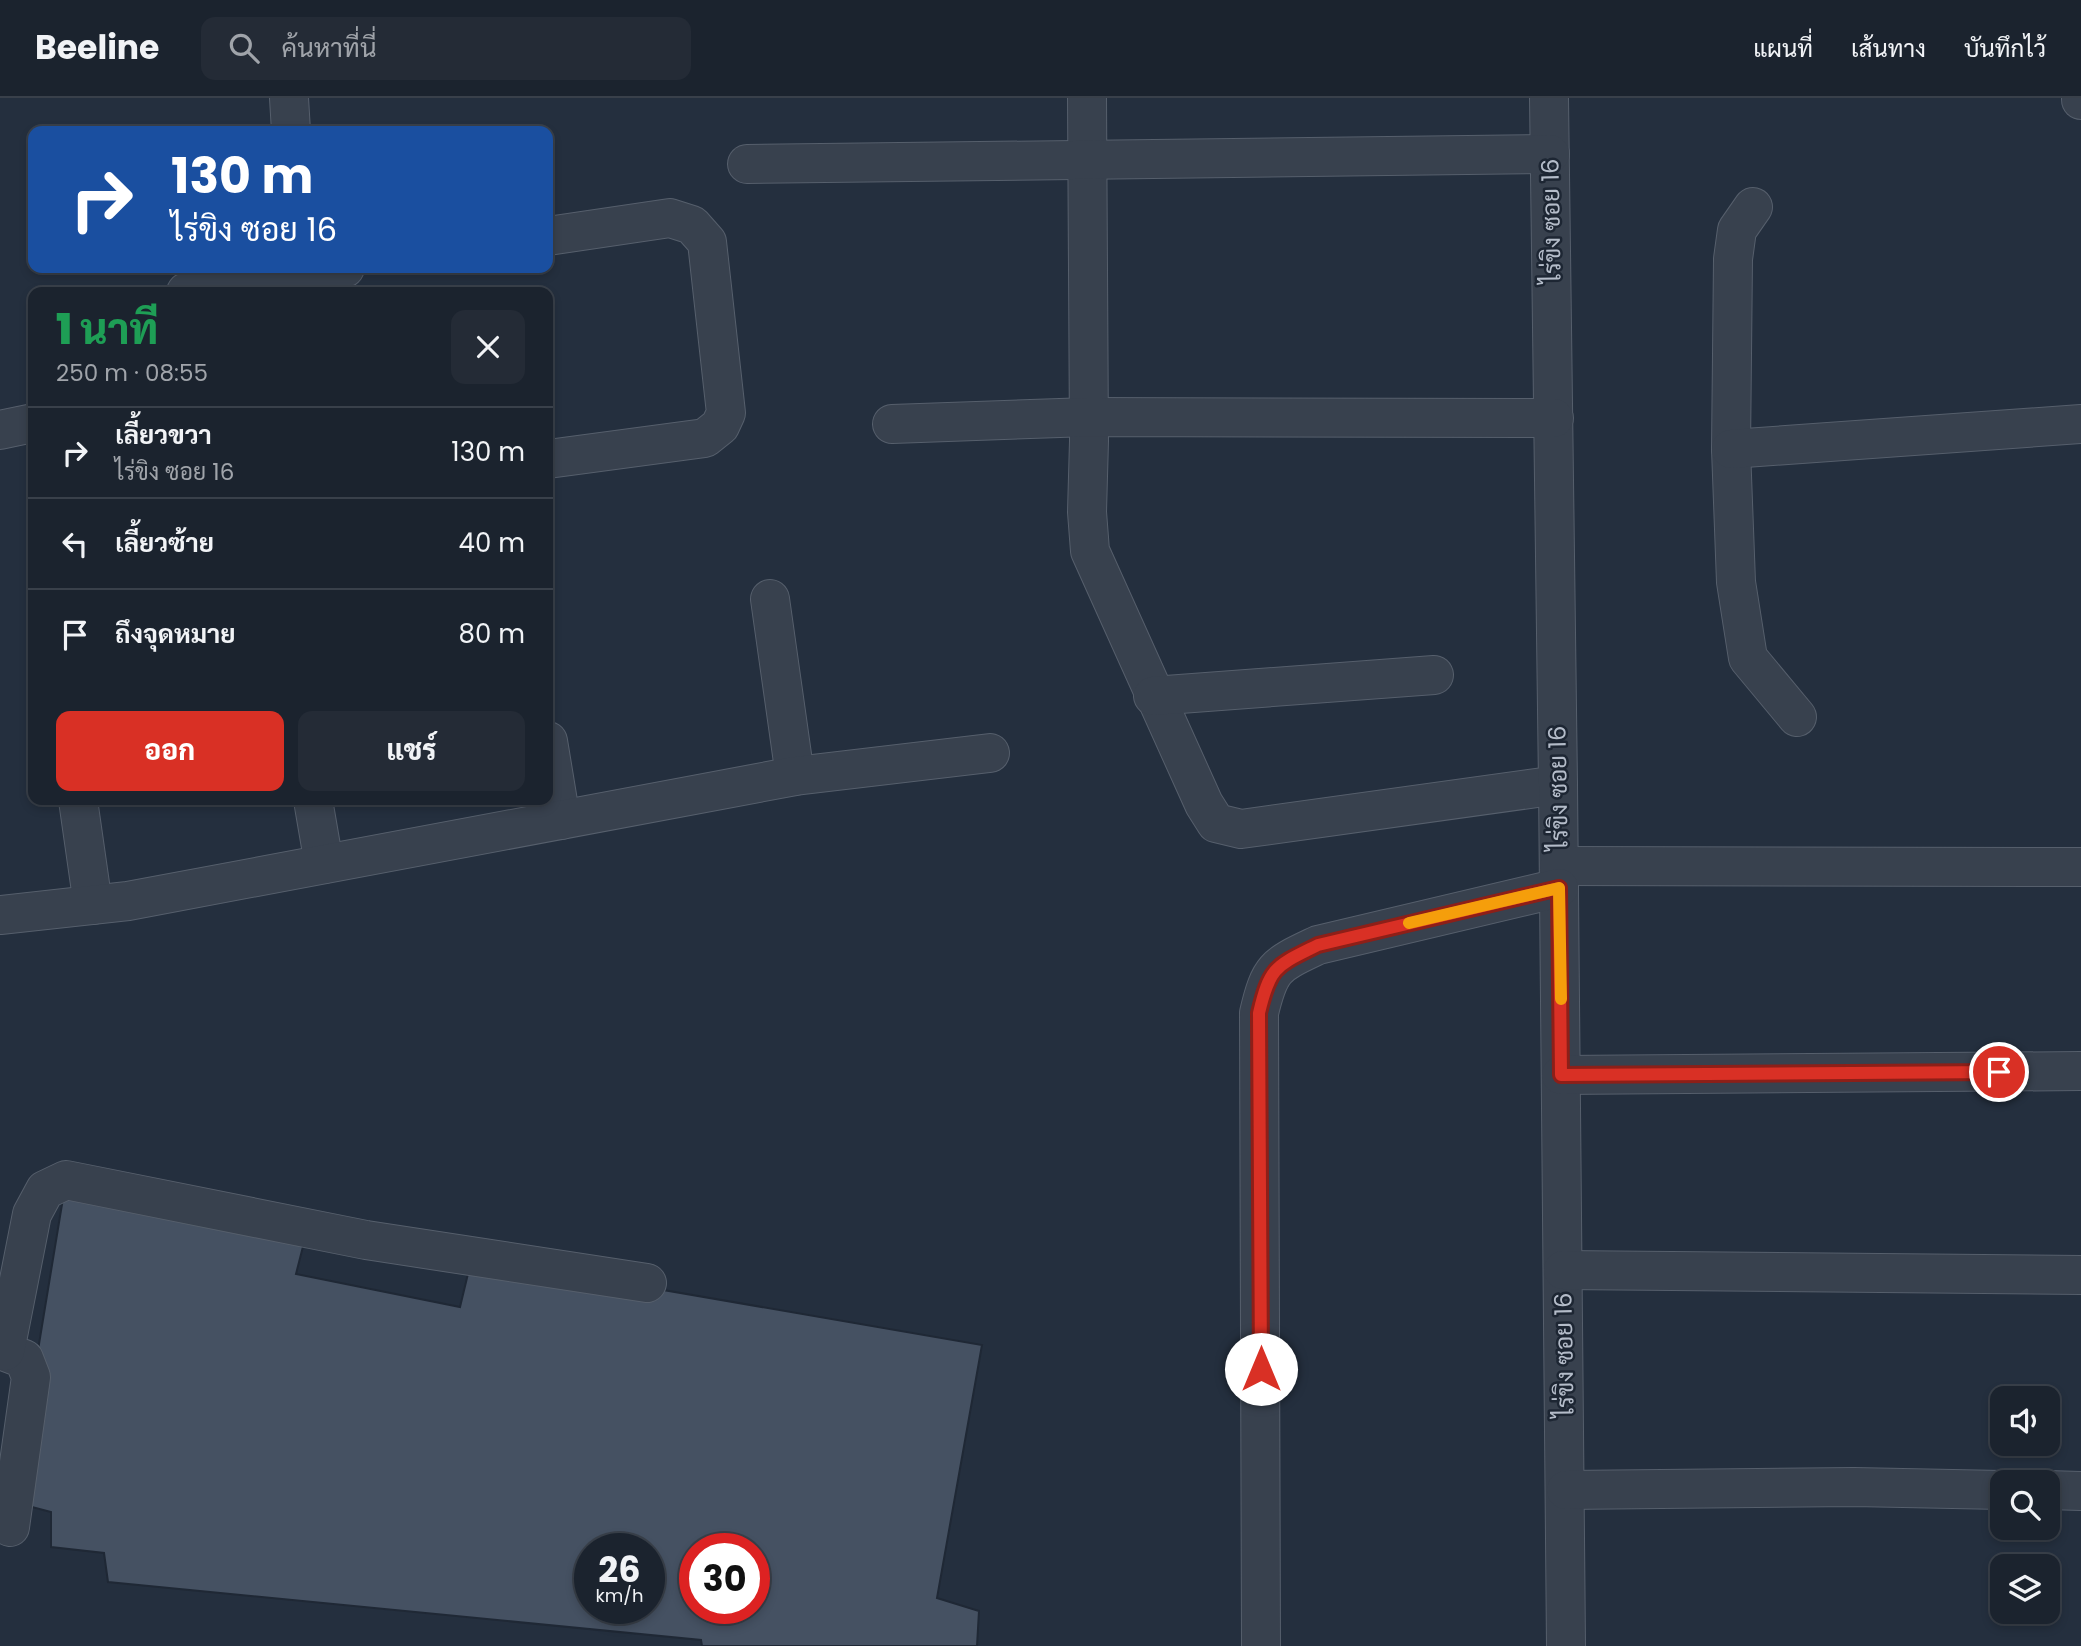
<!DOCTYPE html>
<html lang="th">
<head>
<meta charset="utf-8">
<style>
	:root { --surface:#1b232e; --page:#242b36; --text:#f1f3f6; --muted:#a0a4aa; --line:#39404a; --accent:#d93025 }
	body { margin:0; font-family:Poppins,Sarabun,sans-serif; background:var(--page); color:var(--text); height:100vh; display:flex; flex-direction:column; font-size:26px; white-space:nowrap }
	* { box-sizing:border-box; margin:0 }
	p { font-size:23px; color:var(--muted) }
	.icon { flex:none; width:38px; height:38px; fill:none; stroke:currentColor; stroke-width:2; stroke-linecap:round; stroke-linejoin:round }
	.map { position:relative; flex:1; overflow:hidden }
	.side { position:absolute; left:28px; top:189px; width:525px; height:518px; display:flex; flex-direction:column; background:var(--surface); border-radius:14px; box-shadow:0 4px 10px #0003,0 0 0 2px var(--line) }
	.side>* { flex:none }
	.hud { position:absolute; left:28px; top:28px; width:525px; height:147px; border-radius:14px; box-shadow:0 4px 10px #0003,0 0 0 2px var(--line); background:#1a4fa0; color:#fff; overflow:hidden }
	.tools { position:absolute; left:1990px; top:1288px; display:grid; gap:14px }
	.tools a { display:grid; place-items:center; width:70px; height:70px; border-radius:14px; background:var(--surface); box-shadow:0 4px 10px #0003,0 0 0 2px var(--line); font-size:35px }
	.speed { position:absolute; left:574px; top:1435px; display:flex; gap:14px; font-size:35px; font-weight:700; text-align:center }
	.speed>* { display:grid; place-content:center; width:91px; height:91px; border-radius:50%; background:var(--surface); box-shadow:0 4px 10px #0003,0 0 0 2px var(--line); line-height:1 }
	.speed small { font-size:18px; font-weight:400 }
	.speed .limit { border:10px solid #d22; background:#fff; color:#111 }
	.pin { position:absolute; display:grid; place-items:center; width:60px; height:60px; color:#fff; margin:-30px; border:4px solid #fff; border-radius:50%; box-shadow:0 2px 7px #0007 }
	.me { position:absolute; width:77px; margin:-38px; rotate:0deg; stroke-linejoin:round; filter:drop-shadow(0 0 5px #0008) }
	.turn { display:flex; align-items:center; gap:24px; height:147px; padding:0 28px; font-size:32px }
	.turn .icon { width:91px; height:91px; stroke-width:2.5 }
	.turn b { display:block; font-size:49px; line-height:60px }
	.round { display:grid; place-items:center; flex:none; width:74px; height:74px; border-radius:14px; background:var(--page) }
	.overview { display:flex; align-items:center; justify-content:space-between; height:119px; padding:0 28px }
	h1 { font-size:42px; font-weight:800; line-height:52px; color:#1e9e55 }
	.button { display:flex; gap:14px; margin-top:auto; padding:14px 28px }
	.button a { flex:1; height:80px; border-radius:14px; background:var(--accent); color:#fff; font-size:28px; font-weight:800; line-height:80px; text-align:center }
	.button a+a { background:var(--page); color:var(--text) }
	ul { padding:0; list-style:none }
	li { display:flex; align-items:center; gap:21px; height:91px; padding:0 28px; border-top:2px solid var(--line) }
	li div { flex:1 }
	li b { display:block; font-size:26px }
	li em { font-style:normal }
	header { display:flex; align-items:center; gap:42px; box-sizing:border-box; height:98px; padding:0 35px; background:var(--surface); border-bottom:2px solid var(--line) }
	header strong { font-size:33px }
	nav { display:flex; gap:38px; margin-inline-start:auto; font-size:24px }
	.search { width:490px; height:63px; background:var(--page); display:flex; align-items:center; gap:18px; box-sizing:border-box; padding:0 24px; border-radius:14px; color:var(--muted); font-size:26px }
	.map>svg:first-child { display:block }
	.building { fill:#455162; stroke:#1f2835; stroke-width:2; fill-rule:evenodd }
	.lines { fill:none; stroke-linecap:round; stroke-linejoin:round }
	.minor-casing { stroke:#565f6c; stroke-width:40 }
	.minor { stroke:#38414e; stroke-width:38 }
	.route-casing { stroke:#8d1f18; stroke-width:18 }
	.route { stroke:#d93025; stroke-width:12 }
	.slow { stroke:#f59e0b; stroke-width:12 }
	.labels { text-anchor:middle; dominant-baseline:central; stroke-width:5; stroke-linejoin:round; paint-order:stroke }
	.street-label { font-size:24px; fill:#b4bcc9; stroke:#1d2633 }
</style>
</head>
<body>
<header>
<strong>Beeline</strong>
<div class="search"><svg class="icon" aria-label="search" viewBox="0 0 24 24"><circle cx="10" cy="10" r="6"/><path d="M15 15l6 6"/></svg>ค้นหาที่นี่</div>
<nav><a>แผนที่</a><a>เส้นทาง</a><a>บันทึกไว้</a></nav>
</header>
<div class="map">
<svg width="2081" height="1548" viewBox="0 0 2081 1548">
	<rect width="100%" height="100%" fill="#242f3e"/>
	<path class="building" d="M66 1082 308 1129 296 1176 460 1209 472 1159 982 1247 937 1500 979 1513 977 1548H702L701 1542 108 1484 104 1455 51 1449V1414L13 1404ZM590 1451H649V1510H590ZM695 1451H754V1510H695Z"/>
	<g class="lines">
		<g class="minor-casing">
			<g id="minor">
				<polyline points="289,0 291,33"/>
				<polyline points="1087,0 1089,343 1087,414 1090,453 1204,706 1216,725 1241,731 1558,687"/>
				<polyline points="1549,0 1558,687 1566,1548"/>
				<polyline points="2081,0 2081,2"/>
				<polyline points="747,66 1550,56"/>
				<polyline points="1753,109 1737,132 1733,161 1731,351 1736,484 1748,560 1797,619"/>
				<polyline points="548,138 670,120 692,127 707,144 726,315 720,328 705,340 548,361"/>
				<polyline points="186,194 345,170"/>
				<polyline points="892,326 1089,319 1554,320"/>
				<polyline points="0,332 33,325"/>
				<polyline points="1731,351 2081,326"/>
				<polyline points="770,501 795,678"/>
				<polyline points="1153,598 1434,577"/>
				<polyline points="548,643 561,722"/>
				<polyline points="78,702 93,807"/>
				<polyline points="313,702 324,766"/>
				<polyline points="1559,768 2081,769"/>
				<polyline points="0,817 128,803 795,678 990,655"/>
				<polyline points="1561,977 2081,973"/>
				<polyline points="1563,1172 2081,1177"/>
				<polyline points="0,1252 24,1261 31,1279 10,1429"/>
				<polyline points="5,1253 32,1116 45,1092 66,1082 366,1142 647,1185"/>
				<polyline points="1566,1392 1854,1389 2002,1392"/>
				<polyline points="2048,1392 2081,1393"/>
				<path d="M1261 1548 1259 915C1270 868 1276 867 1318 847L1559 790"/>
			</g>
		</g>
		<use href="#minor" class="minor"/>
	</g>
	<g class="lines">
		<g class="route-casing">
			<path id="route" d="M1261 1271 1259 915C1270 868 1276 868 1318 847L1559 790 1561 977 1999 974"/>
		</g>
		<use href="#route" class="route"/>
		<polyline class="slow" points="1409,825 1559,790 1561,901"/>
	</g>
	<g class="labels">
		<g class="street-label">
			<text transform="translate(1551 123) rotate(-91)">ไร่ขิง ซอย 16</text>
			<text transform="translate(1558 690) rotate(-91)">ไร่ขิง ซอย 16</text>
			<text transform="translate(1564 1257) rotate(-91)">ไร่ขิง ซอย 16</text>
		</g>
	</g>
</svg>
<div class="tools">
<a><svg class="icon" aria-label="sound" viewBox="0 0 24 24"><path d="M4 9h4l5-4v14l-5-4H4zM17 9q2 3 0 6"/></svg></a>
<a><svg class="icon" aria-label="search" viewBox="0 0 24 24"><circle cx="10" cy="10" r="6"/><path d="M15 15l6 6"/></svg></a>
<a><svg class="icon" aria-label="layers" viewBox="0 0 24 24"><path d="M12 4l9 5-9 5-9-5zM3 14l9 5 9-5"/></svg></a>
</div>
<div class="speed"><div>26<small>km/h</small></div><div class="limit">30</div></div>
<div class="pin" style="left:1999px;top:974px;background:#d93025"><svg class="icon" aria-label="arrive" viewBox="0 0 24 24"><path d="M6 21V4h12l-3 4 3 4H6"/></svg></div>
<svg class="me" style="left:1261px;top:1271px" viewBox="-20 -20 40 40"><circle r="19" fill="#fff"/><path d="M0-13L10 11 0 6-10 11z" fill="#d93025"/></svg>
<div class="hud">
<div class="turn"><svg class="icon" aria-label="right" viewBox="0 0 24 24"><path d="M7 20v-9h11M14 6l5 5-5 5"/></svg><div><b>130 m</b>ไร่ขิง ซอย 16</div></div>
</div>
<section class="side">
<div class="overview"><div><h1>1 นาที</h1><p>250 m · 08:55</p></div><a class="round"><svg class="icon" aria-label="close" viewBox="0 0 24 24"><path d="M6 6l12 12M18 6L6 18"/></svg></a></div>
<ul>
<li><svg class="icon" aria-label="right" viewBox="0 0 24 24"><path d="M7 20v-9h11M14 6l5 5-5 5"/></svg><div><b>เลี้ยวขวา</b><p>ไร่ขิง ซอย 16</p></div><em>130 m</em></li>
<li><svg class="icon" aria-label="left" viewBox="0 0 24 24"><path d="M17 20v-9H6M10 6l-5 5 5 5"/></svg><div><b>เลี้ยวซ้าย</b></div><em>40 m</em></li>
<li><svg class="icon" aria-label="arrive" viewBox="0 0 24 24"><path d="M6 21V4h12l-3 4 3 4H6"/></svg><div><b>ถึงจุดหมาย</b></div><em>80 m</em></li>
</ul>
<div class="button"><a>ออก</a><a>แชร์</a></div>
</section>
</div>
</body>
</html>
